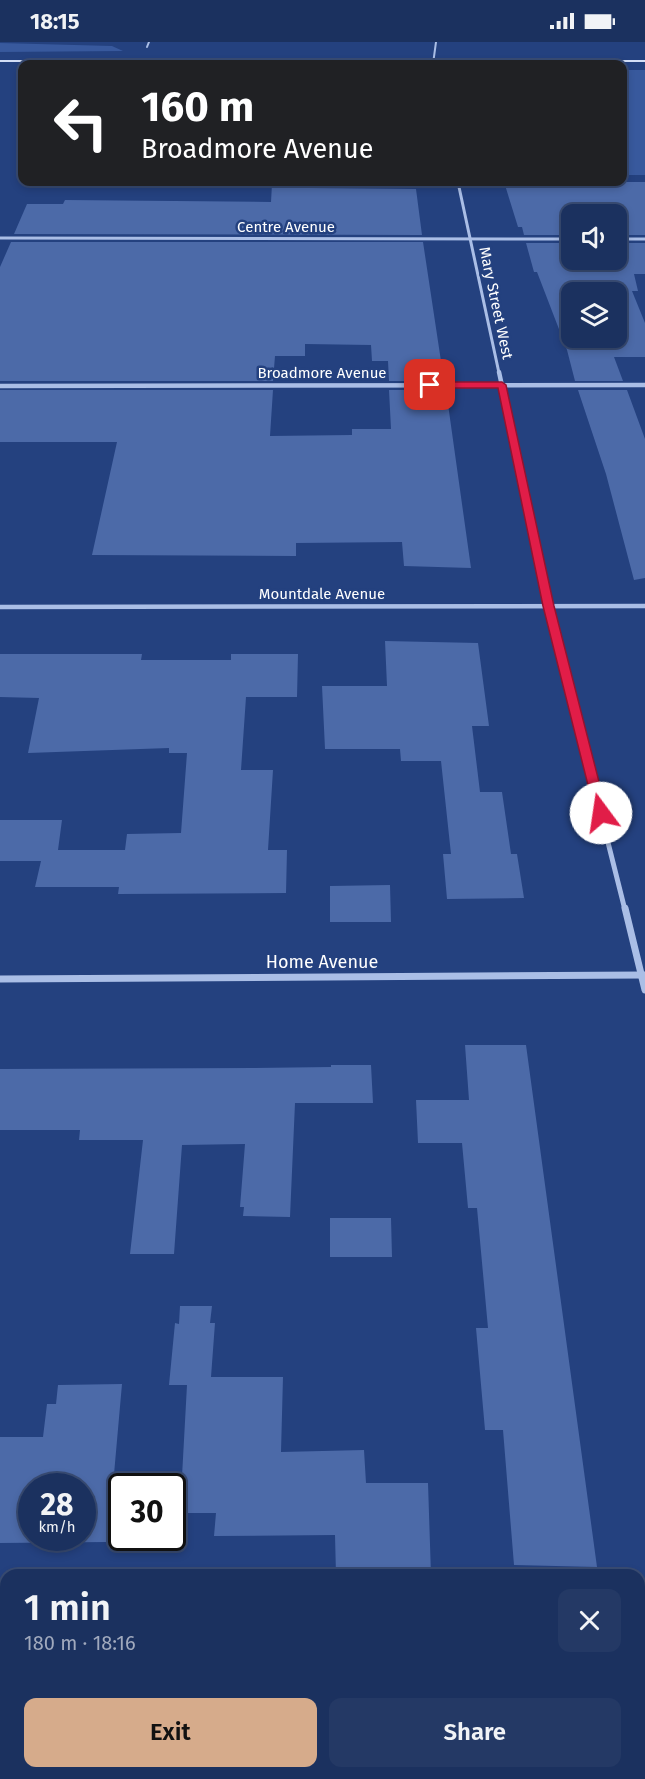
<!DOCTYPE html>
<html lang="en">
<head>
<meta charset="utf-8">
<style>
	:root { --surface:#1b315f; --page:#243965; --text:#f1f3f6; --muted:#a0a9bd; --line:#394c74; --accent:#d6ab8b }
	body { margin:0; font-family:"Fira Sans",sans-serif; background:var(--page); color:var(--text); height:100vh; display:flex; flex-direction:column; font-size:22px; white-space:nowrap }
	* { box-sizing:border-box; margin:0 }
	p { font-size:20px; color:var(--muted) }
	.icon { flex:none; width:33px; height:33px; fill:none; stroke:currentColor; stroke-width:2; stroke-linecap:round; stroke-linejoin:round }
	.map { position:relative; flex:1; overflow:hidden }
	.details { position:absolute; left:0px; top:1527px; width:645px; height:210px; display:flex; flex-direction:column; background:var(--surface); border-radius:18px 18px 0 0; box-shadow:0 3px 9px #0003,0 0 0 2px var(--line) }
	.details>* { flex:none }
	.top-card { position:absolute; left:18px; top:18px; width:609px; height:126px; border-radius:12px; box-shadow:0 3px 9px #0003,0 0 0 2px var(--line); background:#202124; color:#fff; overflow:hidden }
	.tools { position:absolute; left:561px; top:162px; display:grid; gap:12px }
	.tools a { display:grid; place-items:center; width:66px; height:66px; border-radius:12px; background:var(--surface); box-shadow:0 3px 9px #0003,0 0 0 2px var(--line); font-size:30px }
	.speed { position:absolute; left:18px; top:1431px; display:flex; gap:12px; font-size:30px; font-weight:700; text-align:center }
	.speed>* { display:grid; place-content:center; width:78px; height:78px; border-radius:50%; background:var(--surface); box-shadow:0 3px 9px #0003,0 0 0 2px var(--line); line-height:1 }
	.speed small { font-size:15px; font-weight:400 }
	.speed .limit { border:3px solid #111; border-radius:9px; background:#fff; color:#111 }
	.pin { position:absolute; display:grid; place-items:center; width:51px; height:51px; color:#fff; margin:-26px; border-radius:12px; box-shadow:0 3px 9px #0006 }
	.me { position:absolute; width:66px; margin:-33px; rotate:346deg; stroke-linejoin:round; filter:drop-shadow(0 0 4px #0008) }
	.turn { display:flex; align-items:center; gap:21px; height:126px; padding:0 24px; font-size:27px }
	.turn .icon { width:78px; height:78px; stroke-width:2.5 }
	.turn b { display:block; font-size:42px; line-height:51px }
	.round { display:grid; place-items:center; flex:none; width:63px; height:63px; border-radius:12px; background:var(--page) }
	.overview { display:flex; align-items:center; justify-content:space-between; height:102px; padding:0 24px }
	h1 { font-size:36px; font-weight:600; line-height:45px }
	.primary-button { display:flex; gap:12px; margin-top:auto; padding:12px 24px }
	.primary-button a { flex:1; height:69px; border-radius:12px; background:var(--accent); color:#111; font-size:24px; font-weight:600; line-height:69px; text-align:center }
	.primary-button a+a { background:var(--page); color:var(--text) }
	.status { display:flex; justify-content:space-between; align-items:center; height:42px; padding:0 30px; background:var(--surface); direction:ltr }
	.status svg { height:16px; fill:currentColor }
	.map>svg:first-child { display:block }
	.green { fill:#38599d }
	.building { fill:#4c6aa8; fill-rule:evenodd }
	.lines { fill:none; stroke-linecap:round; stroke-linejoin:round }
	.street-far5 { stroke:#aabee6; stroke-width:2 }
	.street-far4 { stroke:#aabee6; stroke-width:3 }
	.street-far3 { stroke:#aabee6; stroke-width:4.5 }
	.street-far2 { stroke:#aabee6; stroke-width:5 }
	.street-far1 { stroke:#aabee6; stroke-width:7 }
	.street { stroke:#aabee6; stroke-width:8 }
	.secondary { fill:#d3def6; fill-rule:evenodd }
	.route { fill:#e11d48; stroke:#92132f; stroke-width:1.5 }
	.labels { text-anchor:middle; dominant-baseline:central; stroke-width:5; stroke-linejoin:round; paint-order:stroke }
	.far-street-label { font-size:15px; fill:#fff; stroke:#24417f }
	.street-label { font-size:18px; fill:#fff; stroke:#24417f }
</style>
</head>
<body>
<div class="status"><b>18:15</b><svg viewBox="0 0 49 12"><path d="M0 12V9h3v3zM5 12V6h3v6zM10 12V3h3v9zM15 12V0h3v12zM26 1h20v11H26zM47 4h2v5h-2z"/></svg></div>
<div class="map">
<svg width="645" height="1737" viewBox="0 0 645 1737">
	<rect width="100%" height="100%" fill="#24417f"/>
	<g class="green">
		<polygon points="0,1 112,4 123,9 0,10"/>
		<polygon points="622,28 645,28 645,133 629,133 623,120"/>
	</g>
	<g class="building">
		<polygon points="572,140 645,140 645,193 616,193 616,172 572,172 572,193 524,193 522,185 518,185 505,143 573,142"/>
		<polygon points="272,142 310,142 310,146 416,147 422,193 14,192 27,162 63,162 65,158 271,160"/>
		<polygon points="11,200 423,200 444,339 389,339 388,319 372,319 371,303 305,302 305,314 275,314 273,339 0,339 0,225"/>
		<path d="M526 201H572V218H616V201H645V232H634L638 249H632L645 281V315H614L623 339H575L567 308 537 230H534ZM572 250H616V296H572Z"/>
		<polygon points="0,348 273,348 270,394 352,393 352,387 391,387 389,348 446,348 471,526 404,524 402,500 296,501 296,514 92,513 117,400 0,400"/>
		<polygon points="578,348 627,348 645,397 645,536 634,538 606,432"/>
		<polygon points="385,599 478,601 489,684 472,684 480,750 502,750 511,812 517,812 524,856 447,857 443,812 451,812 441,719 401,719 400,707 325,707 322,644 387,644"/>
		<polygon points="0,612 142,612 141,618 231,618 231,612 298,612 297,655 246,655 241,728 273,728 268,808 287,808 286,851 118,852 119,845 35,845 41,819 0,819 0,778 62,778 58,808 125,808 127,792 181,791 187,711 169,711 169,706 28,711 39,656 0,655"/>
		<polygon points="390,843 391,880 330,880 330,844"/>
		<polygon points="465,1003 526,1003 597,1525 514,1523 503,1388 485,1388 476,1286 488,1286 477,1166 468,1166 462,1101 418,1101 416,1058 469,1058"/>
		<polygon points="331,1023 371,1023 373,1061 295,1061 290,1175 243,1174 244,1165 240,1165 245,1102 182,1103 174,1212 130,1212 143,1098 79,1098 80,1088 0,1088 0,1027 254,1026 331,1025"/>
		<polygon points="330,1176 391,1176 392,1215 330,1215"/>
		<polygon points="180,1264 212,1264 210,1281 215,1281 211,1335 283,1335 281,1410 364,1408 366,1441 428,1441 431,1533 336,1533 335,1493 214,1494 216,1471 180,1471 187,1343 169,1343 175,1281 179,1282"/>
		<path d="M122 1342 108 1500 0 1501V1395H43L47 1362H56L58 1343ZM32 1444H82V1496H32Z"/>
	</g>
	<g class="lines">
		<g class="street-far5">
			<polyline points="147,5 149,0"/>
			<polyline points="433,22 436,0"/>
			<polyline points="458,140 459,146"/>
		</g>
		<g class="street-far4">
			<polyline points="459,145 499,331"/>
			<polyline points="0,196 572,197"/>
			<polyline points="616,197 645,197"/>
		</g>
		<g class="street-far3">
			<polyline points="499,330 550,567"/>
			<polyline points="0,344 645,343"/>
			<polyline points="0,565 645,564"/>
		</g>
		<polyline class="street-far2" points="549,566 625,868"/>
		<g class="street-far1">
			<polyline points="625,866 645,948"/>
			<polyline points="0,937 644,933"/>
		</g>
		<g class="street">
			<polyline points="639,1684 645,1684"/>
			<polyline points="0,1693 6,1693"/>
		</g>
		<rect class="secondary" x="0" y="18" width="645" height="2"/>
	</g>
	<polygon class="route" points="502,340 506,343 554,564 607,771 601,776 595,771 543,564 498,346 430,346 426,343 430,340"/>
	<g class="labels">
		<g class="far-street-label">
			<text x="286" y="185">Centre Avenue</text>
			<text transform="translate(496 261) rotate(78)">Mary Street West</text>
			<text x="322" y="331">Broadmore Avenue</text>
			<text x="322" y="552">Mountdale Avenue</text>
		</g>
		<g class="street-label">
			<text x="322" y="920">Home Avenue</text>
		</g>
	</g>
</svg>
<div class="tools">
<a><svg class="icon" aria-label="sound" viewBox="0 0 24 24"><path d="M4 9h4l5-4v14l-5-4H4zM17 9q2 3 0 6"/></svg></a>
<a><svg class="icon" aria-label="layers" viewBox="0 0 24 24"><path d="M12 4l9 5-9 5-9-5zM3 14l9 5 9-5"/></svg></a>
</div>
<div class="speed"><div>28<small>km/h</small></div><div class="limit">30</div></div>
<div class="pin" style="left:430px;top:343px;background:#d93025"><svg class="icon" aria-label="arrive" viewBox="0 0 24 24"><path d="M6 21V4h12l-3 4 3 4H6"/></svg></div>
<svg class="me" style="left:601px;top:771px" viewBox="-20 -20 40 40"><circle r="19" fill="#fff"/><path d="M0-13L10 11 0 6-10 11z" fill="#e11d48"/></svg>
<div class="top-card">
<div class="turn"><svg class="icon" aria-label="left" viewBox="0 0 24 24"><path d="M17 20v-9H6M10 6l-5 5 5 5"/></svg><div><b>160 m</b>Broadmore Avenue</div></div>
</div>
<section class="details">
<div class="overview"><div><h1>1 min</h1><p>180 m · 18:16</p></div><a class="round"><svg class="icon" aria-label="close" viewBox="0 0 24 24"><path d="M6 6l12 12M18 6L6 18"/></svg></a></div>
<div class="primary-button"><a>Exit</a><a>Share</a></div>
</section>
</div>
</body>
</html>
